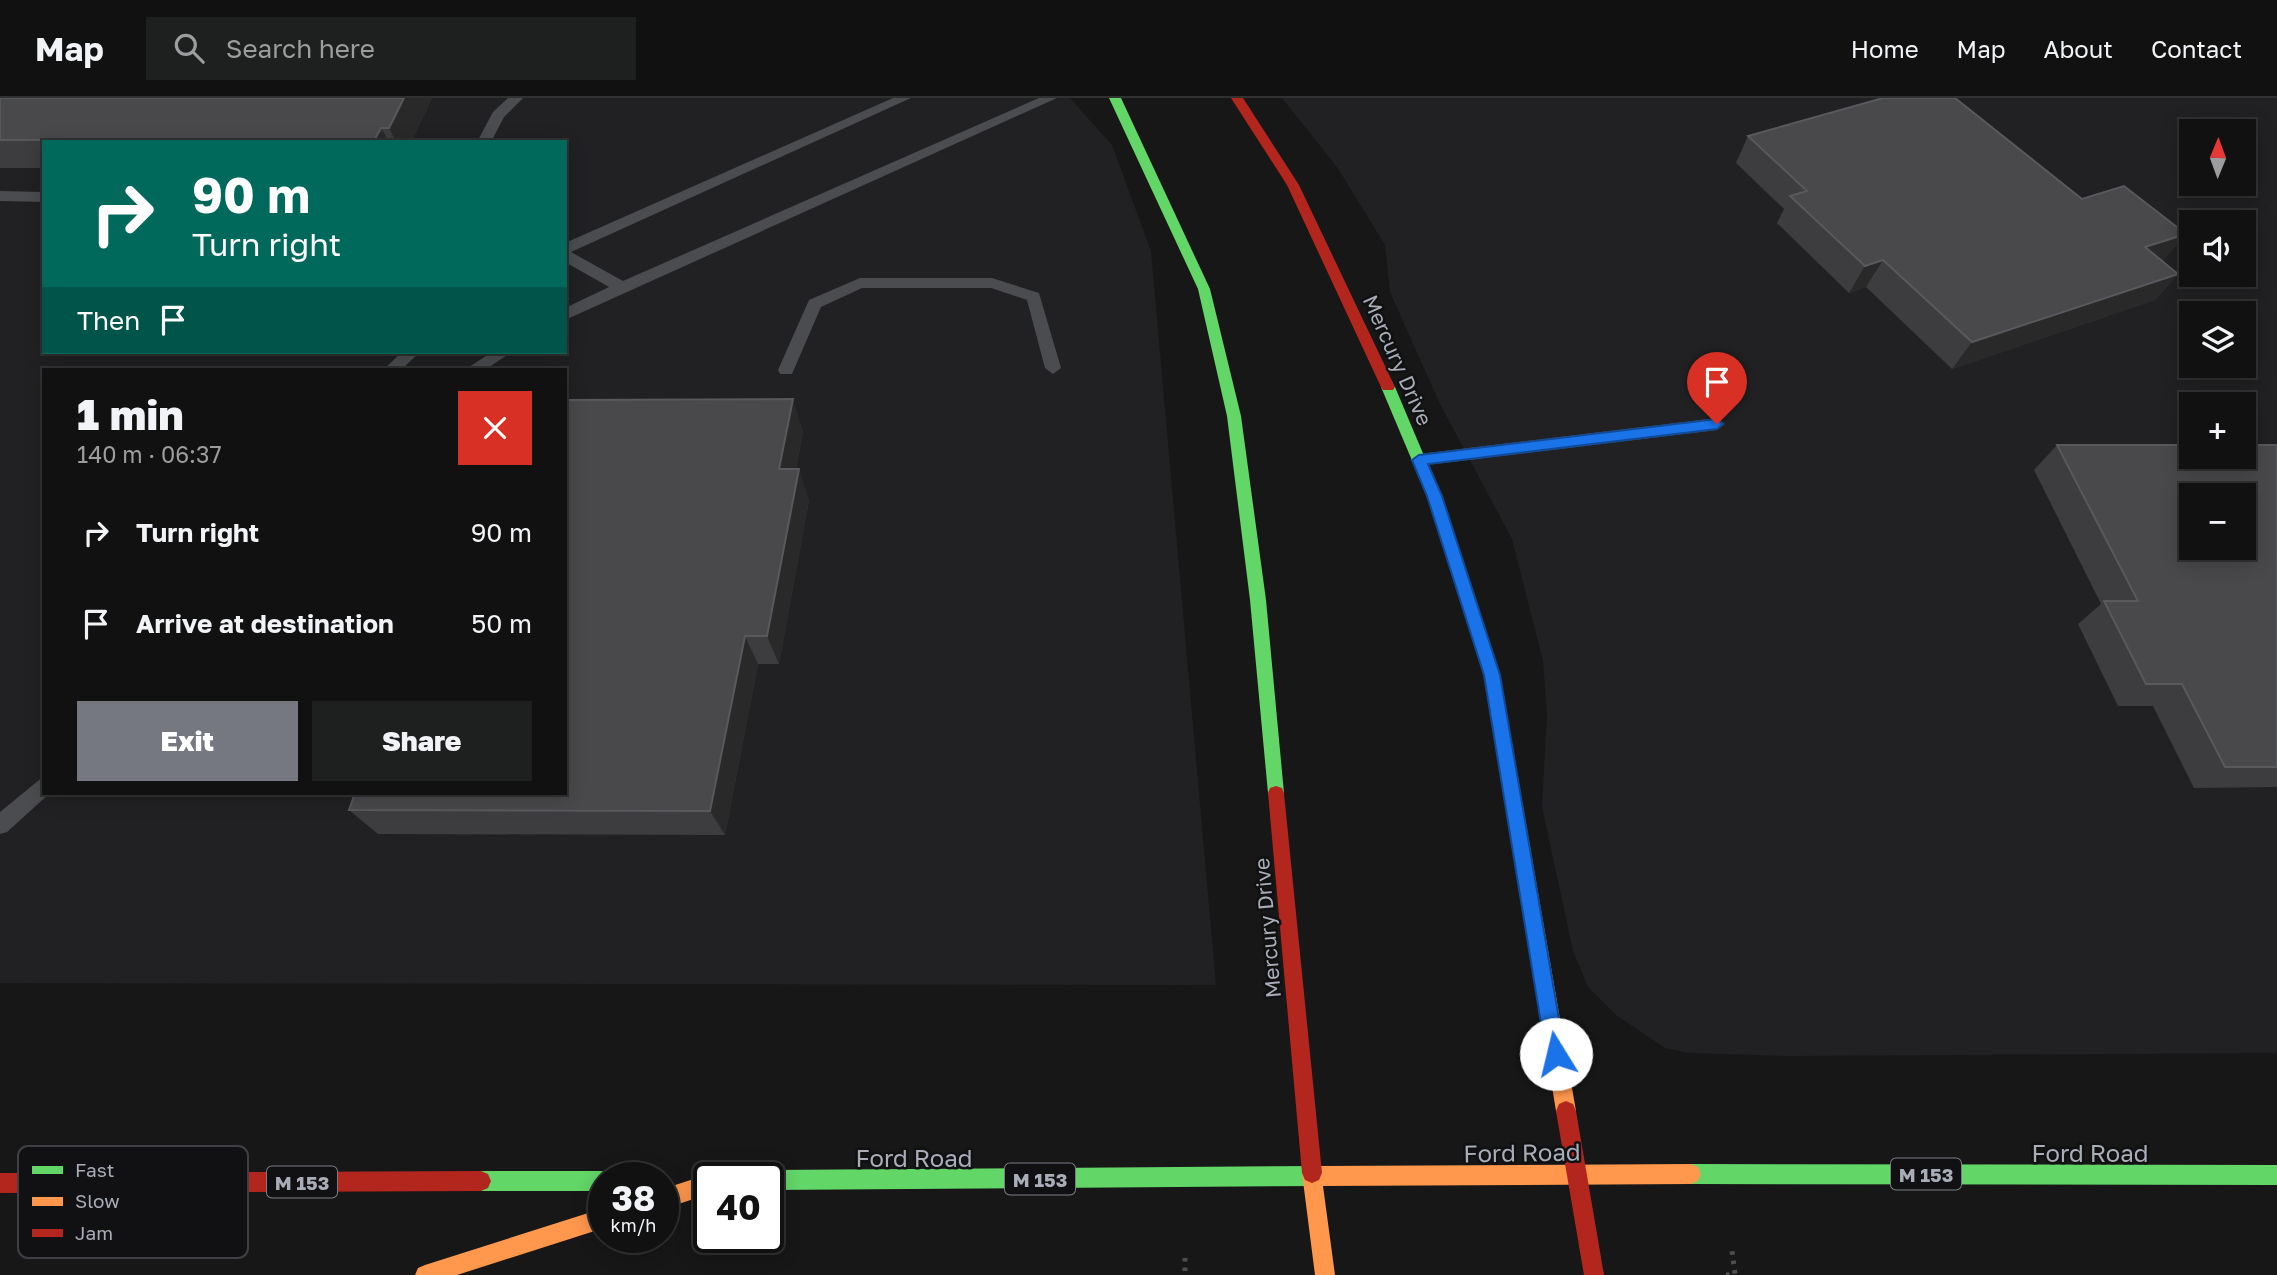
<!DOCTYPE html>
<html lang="en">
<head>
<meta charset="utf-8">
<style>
	:root { --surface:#111; --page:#1e1f1f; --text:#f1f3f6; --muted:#9c9d9f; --line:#303131; --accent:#757880 }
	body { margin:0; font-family:"Golos Text",sans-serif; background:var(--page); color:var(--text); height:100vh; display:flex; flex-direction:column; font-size:26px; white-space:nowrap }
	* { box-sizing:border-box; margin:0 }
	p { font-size:23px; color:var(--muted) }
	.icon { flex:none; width:38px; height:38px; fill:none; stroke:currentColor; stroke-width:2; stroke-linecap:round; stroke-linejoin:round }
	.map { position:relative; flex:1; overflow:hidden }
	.side { position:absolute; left:42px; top:270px; width:525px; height:427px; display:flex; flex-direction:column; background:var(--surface); border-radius:0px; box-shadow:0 4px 18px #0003,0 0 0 2px var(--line) }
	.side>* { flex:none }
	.banner { position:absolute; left:42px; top:42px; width:525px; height:214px; border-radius:0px; box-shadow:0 4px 18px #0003,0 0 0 2px var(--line); background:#00695c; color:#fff; overflow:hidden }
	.needle { width:46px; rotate:1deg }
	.tools { position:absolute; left:2179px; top:21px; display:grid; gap:14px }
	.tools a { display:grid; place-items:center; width:77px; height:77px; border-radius:0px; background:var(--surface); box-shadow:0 4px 18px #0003,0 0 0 2px var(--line); font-size:35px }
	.speed { position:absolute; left:588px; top:1064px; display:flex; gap:14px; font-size:35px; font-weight:700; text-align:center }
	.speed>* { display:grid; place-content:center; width:91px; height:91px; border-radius:50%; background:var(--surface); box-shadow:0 4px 18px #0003,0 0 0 2px var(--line); line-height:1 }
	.speed small { font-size:18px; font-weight:400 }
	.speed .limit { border:4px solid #111; border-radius:10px; background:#fff; color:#111 }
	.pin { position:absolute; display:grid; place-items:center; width:60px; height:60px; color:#fff; margin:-72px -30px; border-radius:50% 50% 50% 0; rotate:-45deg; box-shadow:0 0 7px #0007 }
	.pin .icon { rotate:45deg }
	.me { position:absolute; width:77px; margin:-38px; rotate:351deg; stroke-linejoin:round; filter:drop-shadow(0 0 5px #0008) }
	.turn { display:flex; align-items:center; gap:24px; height:147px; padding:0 35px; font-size:32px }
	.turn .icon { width:91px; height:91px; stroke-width:2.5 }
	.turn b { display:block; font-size:49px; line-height:60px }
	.then { display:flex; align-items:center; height:66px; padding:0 35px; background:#0003; gap:14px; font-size:26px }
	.round { display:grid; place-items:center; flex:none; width:74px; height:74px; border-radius:0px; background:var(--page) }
	.summary { display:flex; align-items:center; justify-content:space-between; height:119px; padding:0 35px }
	h1 { font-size:42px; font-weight:800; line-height:52px }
	.primary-button { display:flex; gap:14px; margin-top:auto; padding:14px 35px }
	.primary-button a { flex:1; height:80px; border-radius:0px; background:var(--accent); color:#fff; font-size:28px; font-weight:800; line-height:80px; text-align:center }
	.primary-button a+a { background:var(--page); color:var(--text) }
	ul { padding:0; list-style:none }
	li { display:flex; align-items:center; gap:21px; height:91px; padding:0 35px }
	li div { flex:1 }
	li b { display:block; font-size:26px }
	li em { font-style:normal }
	header { display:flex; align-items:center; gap:42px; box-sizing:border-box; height:98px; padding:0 35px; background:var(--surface); border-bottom:2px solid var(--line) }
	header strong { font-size:33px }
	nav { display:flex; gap:38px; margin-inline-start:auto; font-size:24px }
	.search { width:490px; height:63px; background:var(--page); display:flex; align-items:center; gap:18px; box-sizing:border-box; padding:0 24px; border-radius:0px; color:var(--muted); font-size:26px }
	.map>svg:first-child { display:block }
	.built { fill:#212123; fill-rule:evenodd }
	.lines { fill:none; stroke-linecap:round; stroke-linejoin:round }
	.path { stroke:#4d4e52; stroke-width:5; stroke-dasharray:3.5 6; stroke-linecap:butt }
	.lane { fill:#4b4c50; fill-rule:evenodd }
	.fast { fill:#63d668; fill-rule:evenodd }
	.slow { fill:#ff974d; fill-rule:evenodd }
	.jam { fill:#b3261e; fill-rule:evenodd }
	.wall { fill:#3d3d3f }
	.shaded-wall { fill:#29292a }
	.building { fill:#49494c; stroke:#58595d; stroke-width:2; fill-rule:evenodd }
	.route { fill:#1a73e8; stroke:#114b97; stroke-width:2 }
	.labels { text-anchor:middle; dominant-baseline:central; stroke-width:5; stroke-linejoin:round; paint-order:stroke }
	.shield { fill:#111113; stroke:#7b7e86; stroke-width:2 }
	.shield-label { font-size:19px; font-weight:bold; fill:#a8adb8 }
	.street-label { font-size:21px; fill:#a8adb8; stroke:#111113 }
	.near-street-label { font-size:24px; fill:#a8adb8; stroke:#111113 }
	.key { fill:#111113; stroke:#3e4045; stroke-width:2 }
	.key-label { font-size:19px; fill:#a8adb8 }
</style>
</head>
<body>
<header>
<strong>Map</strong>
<div class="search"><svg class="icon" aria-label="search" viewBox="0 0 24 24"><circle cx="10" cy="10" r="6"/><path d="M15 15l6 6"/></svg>Search here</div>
<nav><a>Home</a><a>Map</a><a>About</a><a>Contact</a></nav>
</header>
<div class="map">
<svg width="2277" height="1177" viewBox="0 0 2277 1177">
	<rect width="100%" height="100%" fill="#171717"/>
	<g class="built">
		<path d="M0 0H1070L1112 47 1151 153 1216 887 0 885ZM44 44H565V254H44ZM44 271H565V695H44Z"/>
		<path d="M1282 0H2277V955L1785 958 1688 955 1665 950 1616 917 1588 889 1573 853 1555 769 1542 709 1547 615 1543 563 1512 441 1440 306 1390 194 1385 147 1337 69ZM2191 33H2244V86H2191ZM2191 124H2244V177H2191ZM2191 215H2244V268H2191ZM2191 306H2244V359H2191ZM2191 397H2244V450H2191Z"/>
	</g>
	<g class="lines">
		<g class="path">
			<polyline points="1185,1160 1185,1177"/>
			<polyline points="1726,1177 1735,1176 1732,1153"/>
		</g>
		<g class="lane">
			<polygon points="508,0 523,0 504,19 491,44 477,44 493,14"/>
			<polygon points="893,0 911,0 571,154 623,183 1039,0 1057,0 565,222 565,210 609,189 565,164 565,145"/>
			<polygon points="0,93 44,94 44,104 0,103"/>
			<polygon points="860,180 992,180 1039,195 1061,270 1053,276 1045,270 1027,202 991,190 862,190 821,209 792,276 780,276 778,272 809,202"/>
			<polygon points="402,254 420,254 402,271 384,271"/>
			<polygon points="492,254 512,254 486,271 466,271"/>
			<polygon points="1717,320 1725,326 1717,332 1419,368 1410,362 1419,356"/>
			<polygon points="44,678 44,695 50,695 7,734 0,736 0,714"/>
		</g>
		<g class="fast">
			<polygon points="1109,0 1121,0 1210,191 1241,318 1266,502 1284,695 1282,700 1276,702 1270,700 1268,695 1250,502 1227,318 1198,191"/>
			<polygon points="1388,284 1395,289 1441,398 1500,577 1514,657 1512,662 1506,664 1500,662 1498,657 1484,577 1427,398 1381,289"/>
			<polygon points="1691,1066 2277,1067 2277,1087 1691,1086 1684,1083 1681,1076 1684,1069"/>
			<polygon points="1319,1068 1326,1071 1329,1078 1326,1085 1319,1088 768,1092 768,1080 759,1080 761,1075 768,1072"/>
			<polygon points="481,1073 604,1073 611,1076 612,1080 604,1080 604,1093 481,1093 474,1090 471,1083 474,1076"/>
		</g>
		<g class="slow">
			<polygon points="1506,650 1512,652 1514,657 1576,1013 1573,1020 1566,1023 1559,1020 1556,1013 1498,657 1500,652"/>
			<polygon points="1312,1065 1319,1068 1691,1066 1698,1069 1701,1076 1698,1083 1691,1086 1323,1088 1335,1177 1315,1177 1302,1075 1305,1068"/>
			<polygon points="709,1076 716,1080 709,1080 709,1096 663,1111 663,1091"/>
			<polygon points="604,1110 604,1130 457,1177 415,1177 418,1170 425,1167"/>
		</g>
		<g class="jam">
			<polygon points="1231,0 1243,0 1299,87 1395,289 1393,292 1383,292 1381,289 1287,87"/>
			<polygon points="1276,688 1282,690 1284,695 1322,1075 1319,1082 1312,1085 1305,1082 1302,1075 1268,695 1270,690"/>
			<polygon points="1566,1003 1573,1006 1576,1013 1604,1177 1584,1177 1556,1013 1559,1006"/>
			<polygon points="481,1073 488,1076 491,1083 488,1090 481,1093 0,1095 0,1075"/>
		</g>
	</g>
	<g class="wall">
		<polygon points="0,0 432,0 411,44 44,44 44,70 0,70"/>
		<polygon points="1748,38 2082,101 2186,136 2162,163 2178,176 2155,202 1952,271 1866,189 1849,195 1777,125 1784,111 1736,65"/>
		<polygon points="803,333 796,371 809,402 779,566 758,566 725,737 378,736 349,712"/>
		<polygon points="2057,347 2277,347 2277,689 2194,690 2153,608 2118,608 2078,526 2101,506 2034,372"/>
	</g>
	<g class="shaded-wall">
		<polygon points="404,0 432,0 411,44 396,44 389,30"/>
		<polygon points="381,30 389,44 377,44 375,41"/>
		<polygon points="2186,136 2163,163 2123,176 2145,149"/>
		<polygon points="1883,162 1866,189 1849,195 1865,168"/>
		<polygon points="2178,176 2155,202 1952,271 1972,244"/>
		<polygon points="793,301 803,333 790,402 779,371"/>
		<polygon points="799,371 809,402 779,566 767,538"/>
		<polygon points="745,538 758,566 725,737 710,713"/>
	</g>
	<g class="building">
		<polygon points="0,0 404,0 389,30 381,30 375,41 0,42"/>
		<polygon points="1883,0 1955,0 2082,101 2124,88 2186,136 2145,149 2178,176 1972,244 1883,162 1865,168 1790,98 1807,93 1748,38"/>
		<polygon points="793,301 779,371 799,371 767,538 745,538 710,713 349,712 355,695 565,695 565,302"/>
		<path d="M2057 347H2191V359H2244V347H2277V669H2225L2182 586H2146L2104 503H2138ZM2191 397H2244V450H2191Z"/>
	</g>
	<polygon class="route" points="1717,321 1723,326 1717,331 1428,366 1442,398 1500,577 1565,956 1562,962 1556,965 1549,962 1546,956 1484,577 1427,398 1412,362 1419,357"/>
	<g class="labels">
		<g class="shield">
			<rect x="1891" y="1060.5" width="70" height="31" rx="5"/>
			<rect x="1005" y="1065.5" width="70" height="31" rx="5"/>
			<rect x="267" y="1068.5" width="70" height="31" rx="5"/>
		</g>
		<g class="shield-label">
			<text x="1926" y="1076">M 153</text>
			<text x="1040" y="1081">M 153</text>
			<text x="302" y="1084">M 153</text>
		</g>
		<g class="street-label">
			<text transform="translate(1398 262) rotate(66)">Mercury Drive</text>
			<text transform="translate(1267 830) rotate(-95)">Mercury Drive</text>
		</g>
		<g class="near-street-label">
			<text transform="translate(1522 1054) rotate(-1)">Ford Road</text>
			<text x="2090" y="1054">Ford Road</text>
			<text x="914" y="1059">Ford Road</text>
		</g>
	</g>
	<rect x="18" y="1048" width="230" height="112" rx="10" class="key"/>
	<rect x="32" y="1068" width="31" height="8" fill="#63d668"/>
	<rect x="32" y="1099" width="31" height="9" fill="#ff974d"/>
	<rect x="32" y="1131" width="31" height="8" fill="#b3261e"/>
	<g class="key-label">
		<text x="75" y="1079">Fast</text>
		<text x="75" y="1110">Slow</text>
		<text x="75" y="1142">Jam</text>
	</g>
</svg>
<div class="tools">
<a><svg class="needle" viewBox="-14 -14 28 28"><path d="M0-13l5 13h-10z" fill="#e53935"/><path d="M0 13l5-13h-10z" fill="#9c9d9f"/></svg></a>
<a><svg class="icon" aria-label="sound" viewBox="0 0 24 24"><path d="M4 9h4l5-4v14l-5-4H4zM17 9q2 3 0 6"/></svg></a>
<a><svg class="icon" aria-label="layers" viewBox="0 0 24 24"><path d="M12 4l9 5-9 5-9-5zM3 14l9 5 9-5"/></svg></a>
<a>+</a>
<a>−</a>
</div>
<div class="speed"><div>38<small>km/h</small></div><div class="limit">40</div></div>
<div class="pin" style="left:1717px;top:326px;background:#d93025"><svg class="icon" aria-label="arrive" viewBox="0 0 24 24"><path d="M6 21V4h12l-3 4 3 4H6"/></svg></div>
<svg class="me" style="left:1556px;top:956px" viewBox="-20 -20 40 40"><circle r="19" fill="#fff"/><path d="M0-13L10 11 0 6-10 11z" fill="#1a73e8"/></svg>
<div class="banner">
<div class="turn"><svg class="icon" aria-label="right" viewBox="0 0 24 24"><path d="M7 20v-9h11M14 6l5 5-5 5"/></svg><div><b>90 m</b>Turn right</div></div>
<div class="then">Then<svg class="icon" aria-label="arrive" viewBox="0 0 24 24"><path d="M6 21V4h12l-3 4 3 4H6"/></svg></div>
</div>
<section class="side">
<div class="summary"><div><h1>1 min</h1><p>140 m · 06:37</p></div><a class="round" style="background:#d93025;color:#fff"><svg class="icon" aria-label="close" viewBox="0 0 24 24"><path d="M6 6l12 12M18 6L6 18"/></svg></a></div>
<ul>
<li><svg class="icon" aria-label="right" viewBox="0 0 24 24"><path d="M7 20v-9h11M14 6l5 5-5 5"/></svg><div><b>Turn right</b></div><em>90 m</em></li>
<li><svg class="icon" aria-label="arrive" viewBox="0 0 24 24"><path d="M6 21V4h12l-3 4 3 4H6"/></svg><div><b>Arrive at destination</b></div><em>50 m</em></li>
</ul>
<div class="primary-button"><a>Exit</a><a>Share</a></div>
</section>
</div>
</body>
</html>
